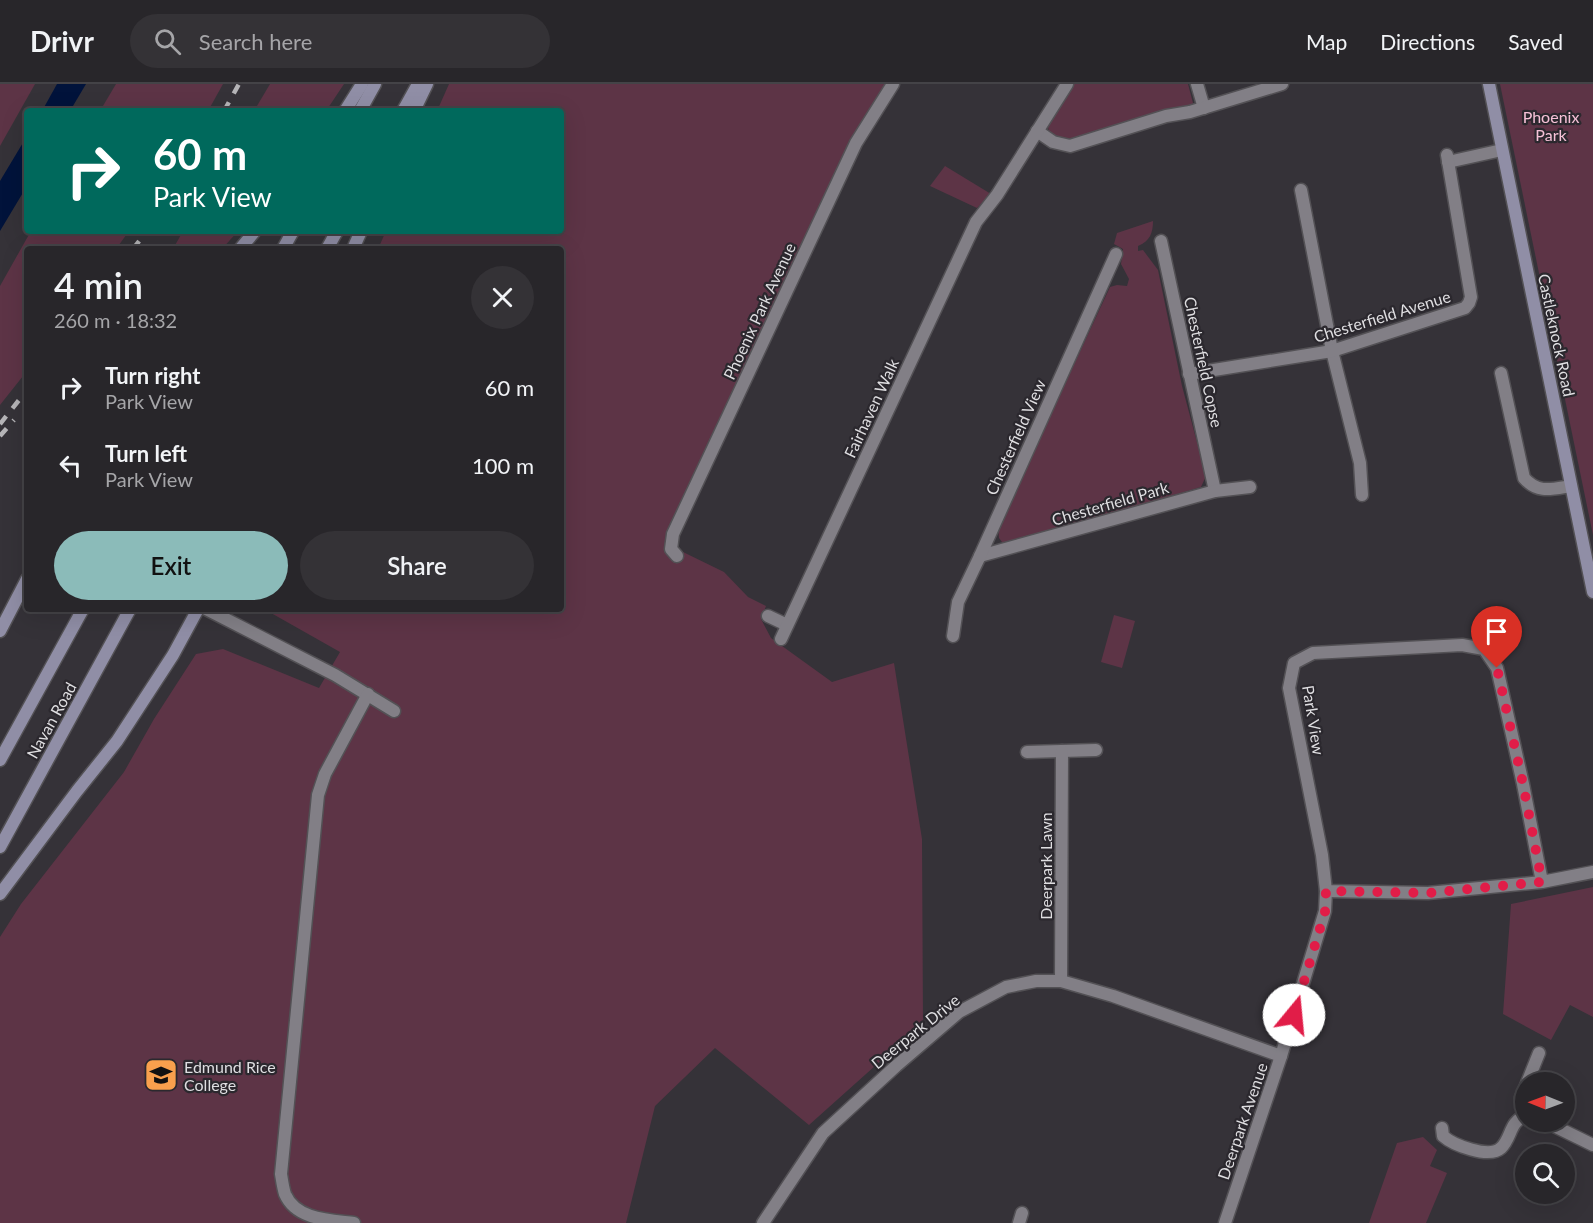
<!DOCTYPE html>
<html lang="en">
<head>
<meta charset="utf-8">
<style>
	:root { --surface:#28262a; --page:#343236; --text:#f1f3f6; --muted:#a5a5a8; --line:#444347; --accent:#8bbbb9 }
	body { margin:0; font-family:Lato,sans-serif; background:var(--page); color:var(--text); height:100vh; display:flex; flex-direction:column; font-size:22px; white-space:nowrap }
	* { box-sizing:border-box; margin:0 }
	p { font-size:20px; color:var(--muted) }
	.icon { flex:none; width:33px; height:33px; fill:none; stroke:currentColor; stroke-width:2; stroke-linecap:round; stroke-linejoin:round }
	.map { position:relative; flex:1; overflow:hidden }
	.side { position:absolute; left:24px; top:162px; width:540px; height:366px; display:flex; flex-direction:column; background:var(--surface); border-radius:6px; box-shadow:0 6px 24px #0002,0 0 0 2px var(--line) }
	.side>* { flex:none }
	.hud { position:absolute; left:24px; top:24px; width:540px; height:126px; border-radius:6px; box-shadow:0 6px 24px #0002,0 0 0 2px var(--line); background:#00695c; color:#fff; overflow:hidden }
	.needle { width:39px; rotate:271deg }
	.tools { position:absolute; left:1515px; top:988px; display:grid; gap:12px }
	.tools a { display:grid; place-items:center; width:60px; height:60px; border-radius:50%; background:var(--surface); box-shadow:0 6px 24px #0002,0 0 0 2px var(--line); font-size:30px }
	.pin { position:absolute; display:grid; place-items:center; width:51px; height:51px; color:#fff; margin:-62px -26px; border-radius:50% 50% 50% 0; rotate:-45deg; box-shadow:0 0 6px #0007 }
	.pin .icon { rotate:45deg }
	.me { position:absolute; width:66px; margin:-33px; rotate:17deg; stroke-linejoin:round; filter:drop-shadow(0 0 4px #0008) }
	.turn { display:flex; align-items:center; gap:21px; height:126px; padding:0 30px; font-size:27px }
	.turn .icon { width:78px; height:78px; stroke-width:2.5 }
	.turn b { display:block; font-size:42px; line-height:51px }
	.round { display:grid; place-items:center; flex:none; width:63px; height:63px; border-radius:32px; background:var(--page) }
	.head { display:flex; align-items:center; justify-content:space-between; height:102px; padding:0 30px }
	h1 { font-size:36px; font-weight:600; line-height:45px }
	.action { display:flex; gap:12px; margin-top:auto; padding:12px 30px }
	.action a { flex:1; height:69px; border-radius:36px; background:var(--accent); color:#111; font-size:24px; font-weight:600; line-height:69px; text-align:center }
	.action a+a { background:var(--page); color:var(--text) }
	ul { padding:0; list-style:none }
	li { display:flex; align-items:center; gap:18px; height:78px; padding:0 30px }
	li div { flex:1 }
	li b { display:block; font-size:22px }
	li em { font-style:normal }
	header { display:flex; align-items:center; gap:36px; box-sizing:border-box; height:84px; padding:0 30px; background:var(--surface); border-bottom:2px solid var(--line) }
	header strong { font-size:28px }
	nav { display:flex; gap:33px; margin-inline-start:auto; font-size:21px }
	.search { width:420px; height:54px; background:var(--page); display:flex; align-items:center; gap:15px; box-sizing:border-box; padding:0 21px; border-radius:33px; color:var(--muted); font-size:22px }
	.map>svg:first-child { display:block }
	.green { fill:#5d3446 }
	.water { fill:#01133b }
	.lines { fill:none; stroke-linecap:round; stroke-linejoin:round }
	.street-casing { stroke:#535155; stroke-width:15 }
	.secondary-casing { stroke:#535155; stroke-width:15 }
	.street { stroke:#827f86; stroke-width:12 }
	.secondary { stroke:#908ea6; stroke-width:12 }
	.rail { stroke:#b5b4b7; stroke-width:4.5; stroke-dasharray:10 10; stroke-linecap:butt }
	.route { stroke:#e11d48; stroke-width:10; stroke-dasharray:0 18 }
	.labels { text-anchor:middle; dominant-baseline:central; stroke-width:4.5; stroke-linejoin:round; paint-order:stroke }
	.park-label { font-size:16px; fill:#f6c1d7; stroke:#2b282e }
	.street-label { font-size:16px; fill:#dfdee1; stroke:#2b282e }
	.poi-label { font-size:16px; fill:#dfdee1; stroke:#2b282e; text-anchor:start }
</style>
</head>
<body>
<header>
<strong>Drivr</strong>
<div class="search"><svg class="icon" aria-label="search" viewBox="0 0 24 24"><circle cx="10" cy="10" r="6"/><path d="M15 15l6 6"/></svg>Search here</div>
<nav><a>Map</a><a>Directions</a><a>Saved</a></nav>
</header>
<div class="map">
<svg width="1593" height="1139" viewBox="0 0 1593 1139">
	<rect width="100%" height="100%" fill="#353238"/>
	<g class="green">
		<polygon points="0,0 35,0 0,62"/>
		<polygon points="116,0 223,0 208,27 100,27"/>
		<polygon points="270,0 344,0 326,27 254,27"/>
		<polygon points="449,0 886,0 851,56 666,465 673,477 683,468 724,488 748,513 766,522 761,535 771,554 832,598 894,579 922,755 923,939 809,1041 715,964 655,1022 626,1139 0,1139 0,853 21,820 124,688 154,635 196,570 223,565 319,604 340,568 264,525 561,525 561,165 378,165 386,147 561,147 561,27 437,27"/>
		<path d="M1073 0H1188L1193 19 1190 23C1147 29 1109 44 1067 57L1050 49 1048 44 1049 37Z"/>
		<polygon points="1500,0 1593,0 1593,451"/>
		<polygon points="945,82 991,110 977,124 930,102"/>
		<path d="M1153 137C1153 149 1150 157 1138 162V167L1143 166 1158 186 1182 302 1206 392 1201 403 1010 459 1002 458 999 454 998 444 1110 203 1117 201 1127 202 1129 195 1121 180 1123 165 1114 160 1117 149Z"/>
		<polygon points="31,147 129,147 116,165 27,165 27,287 0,321 0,202"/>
		<polygon points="183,147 238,147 222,165 173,165"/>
		<polygon points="1114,531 1135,537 1122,584 1101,578"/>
		<polygon points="1593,803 1593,933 1570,921 1551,956 1503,930 1511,820"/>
		<polygon points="1423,1053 1437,1066 1430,1082 1447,1089 1426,1139 1369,1139 1397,1059"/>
	</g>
	<g class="water">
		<polygon points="57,0 86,0 70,27 42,27"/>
		<polygon points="27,52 27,102 0,147 0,97"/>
	</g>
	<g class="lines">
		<g class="street-casing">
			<g id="street">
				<polyline points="1197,0 1204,24"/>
				<polyline points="1037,47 1053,58 1070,62 1166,32 1190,28 1282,0"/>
				<polyline points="1448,78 1502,66"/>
				<polyline points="1301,106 1332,267 1360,379 1362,411"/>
				<polyline points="1161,157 1215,407"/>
				<path d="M1501 289 1524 394C1538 410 1552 405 1571 402"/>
				<polyline points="1189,290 1332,267 1465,224 1469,219 1471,213 1447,71"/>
				<polyline points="677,472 671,465 673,450 856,59 893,0"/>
				<polyline points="980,472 1215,407 1250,403"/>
				<polyline points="206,525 335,591 394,627"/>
				<polyline points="768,532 787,541"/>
				<polyline points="953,552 958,518 980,472 1116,170"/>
				<polyline points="781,555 976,138 997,111 1067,0"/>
				<polyline points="1027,668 1096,666"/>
				<polyline points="1542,798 1428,809 1326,807 1322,771 1289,604 1294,579 1313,569 1462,561 1484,565 1497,584 1523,700 1542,798 1593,788"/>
				<polyline points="1061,897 1062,667"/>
				<polyline points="1527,999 1539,969"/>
				<polyline points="1524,1032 1521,1014 1526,1002"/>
				<polyline points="1546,1038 1593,1061"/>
				<path d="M1442 1044 1443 1052C1453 1061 1489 1075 1501 1064 1512 1054 1509 1037 1526 1032"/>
				<path d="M354 1139C330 1136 296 1136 285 1110 283 1104 282 1096 281 1090L318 711 325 690 368 610"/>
				<polyline points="763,1139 823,1049 896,982 959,928 1006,903 1036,897 1061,897 1113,912 1281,972"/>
				<polyline points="1019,1139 1022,1129"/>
				<polyline points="1225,1139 1281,972 1325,827 1326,807"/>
			</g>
		</g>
		<g class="secondary-casing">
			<g id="secondary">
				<polyline points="1489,0 1593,508"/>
				<polyline points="345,27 362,0"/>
				<polyline points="360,27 375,0"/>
				<polyline points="403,27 418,0"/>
				<polyline points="414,27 427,0"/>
				<polyline points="240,165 255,147"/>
				<polyline points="283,165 293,147"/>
				<polyline points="327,165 337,147"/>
				<polyline points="353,165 361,147"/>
				<polyline points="0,547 27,495"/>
				<polyline points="0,676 83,525"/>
				<polyline points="0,763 130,525"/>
				<polyline points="0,810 77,707 117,657 173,571 198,525"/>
			</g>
		</g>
		<use href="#street" class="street"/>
		<use href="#secondary" class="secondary"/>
		<g class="rail">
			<polyline points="224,27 239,0"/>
			<polyline points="133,165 147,147"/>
			<polyline points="0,340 27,306"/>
			<polyline points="0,352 14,336"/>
		</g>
	</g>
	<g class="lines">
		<polyline class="route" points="1294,931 1325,828 1326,807 1428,809 1542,798 1523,700 1497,584"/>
	</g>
	<defs>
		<g id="school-square" transform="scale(1.725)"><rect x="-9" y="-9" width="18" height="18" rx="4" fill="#f9a04d" stroke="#2b282e"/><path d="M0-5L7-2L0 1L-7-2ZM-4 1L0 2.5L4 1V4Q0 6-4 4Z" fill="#111"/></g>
	</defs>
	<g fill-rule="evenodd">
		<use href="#school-square" x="161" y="991"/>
	</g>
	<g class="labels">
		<g class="park-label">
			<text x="1551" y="32">Phoenix<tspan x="1551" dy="18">Park</tspan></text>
		</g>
		<g class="street-label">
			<text transform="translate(759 227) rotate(-65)">Phoenix Park Avenue</text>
			<text transform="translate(1382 232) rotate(-17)">Chesterfield Avenue</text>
			<text transform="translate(1557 251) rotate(78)">Castleknock Road</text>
			<text transform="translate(1204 278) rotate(78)">Chesterfield Copse</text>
			<text transform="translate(871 324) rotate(-65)">Fairhaven Walk</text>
			<text transform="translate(1015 353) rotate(-66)">Chesterfield View</text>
			<text transform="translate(1110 419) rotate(-16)">Chesterfield Park</text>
			<text transform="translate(51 636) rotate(-61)">Navan Road</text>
			<text transform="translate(1314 636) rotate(81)">Park View</text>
			<text transform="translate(1045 782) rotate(-90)">Deerpark Lawn</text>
			<text transform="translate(915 947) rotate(-39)">Deerpark Drive</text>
			<text transform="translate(1242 1037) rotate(-71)">Deerpark Avenue</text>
		</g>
		<g class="poi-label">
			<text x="184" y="982">Edmund Rice<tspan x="184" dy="18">College</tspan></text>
		</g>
	</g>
</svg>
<div class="tools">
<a><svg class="needle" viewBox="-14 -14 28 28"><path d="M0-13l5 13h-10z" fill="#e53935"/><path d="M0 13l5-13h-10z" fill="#a5a5a8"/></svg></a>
<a><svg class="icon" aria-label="search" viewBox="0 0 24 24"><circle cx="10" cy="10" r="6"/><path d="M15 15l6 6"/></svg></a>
</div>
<div class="pin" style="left:1497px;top:584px;background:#d93025"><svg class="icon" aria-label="arrive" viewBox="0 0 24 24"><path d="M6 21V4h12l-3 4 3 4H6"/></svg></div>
<svg class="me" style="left:1294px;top:931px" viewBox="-20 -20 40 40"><circle r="19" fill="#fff"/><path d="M0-13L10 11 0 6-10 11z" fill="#e11d48"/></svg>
<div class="hud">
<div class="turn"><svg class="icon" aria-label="right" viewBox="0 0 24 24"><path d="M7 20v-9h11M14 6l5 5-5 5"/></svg><div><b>60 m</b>Park View</div></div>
</div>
<section class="side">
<div class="head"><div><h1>4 min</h1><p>260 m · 18:32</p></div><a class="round"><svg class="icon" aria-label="close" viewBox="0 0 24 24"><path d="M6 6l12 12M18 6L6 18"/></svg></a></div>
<ul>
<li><svg class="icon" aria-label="right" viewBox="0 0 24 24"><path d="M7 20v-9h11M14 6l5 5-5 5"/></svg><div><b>Turn right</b><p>Park View</p></div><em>60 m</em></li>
<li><svg class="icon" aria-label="left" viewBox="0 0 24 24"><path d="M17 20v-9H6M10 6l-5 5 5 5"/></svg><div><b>Turn left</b><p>Park View</p></div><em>100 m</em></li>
</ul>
<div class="action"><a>Exit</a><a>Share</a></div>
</section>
</div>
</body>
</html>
